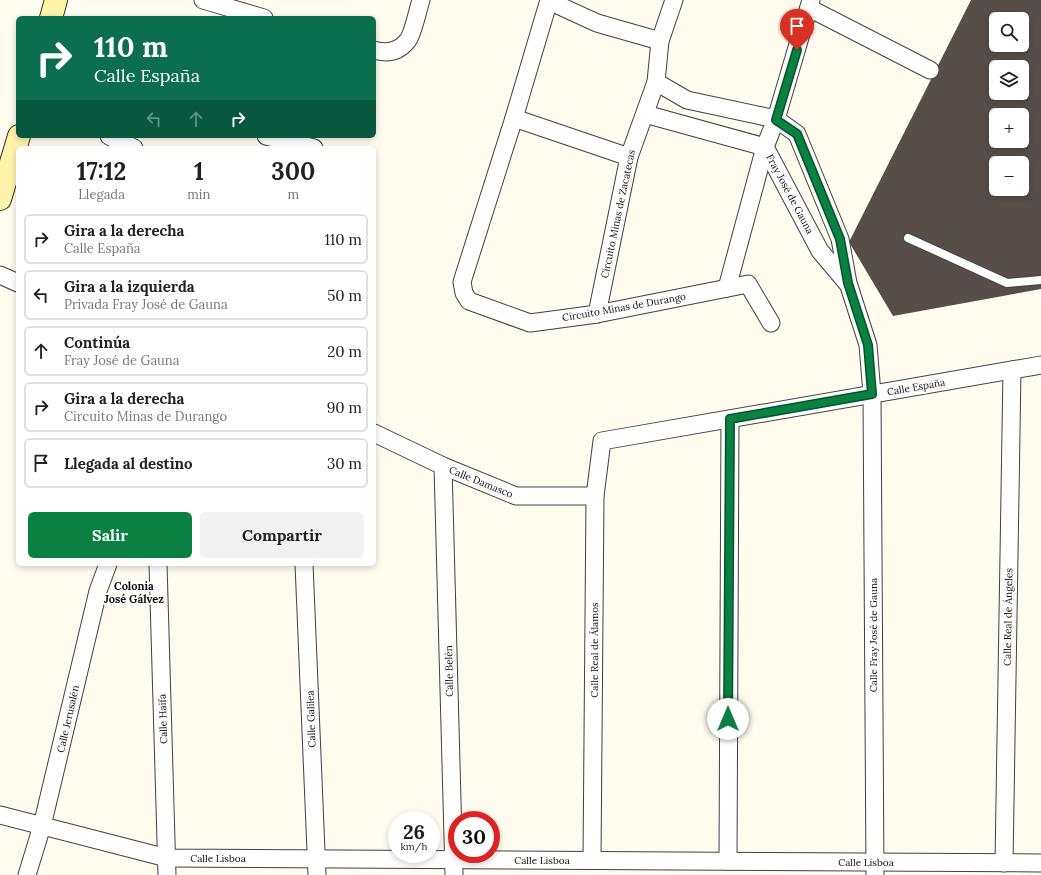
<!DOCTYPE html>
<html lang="es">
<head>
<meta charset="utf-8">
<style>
	:root { --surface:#fff; --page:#f2f2f2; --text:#202124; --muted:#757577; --line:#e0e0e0; --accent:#0b8043 }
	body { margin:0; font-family:Lora,serif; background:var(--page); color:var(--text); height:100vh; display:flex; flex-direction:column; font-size:15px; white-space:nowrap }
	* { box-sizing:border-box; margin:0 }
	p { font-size:13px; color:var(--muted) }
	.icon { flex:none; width:22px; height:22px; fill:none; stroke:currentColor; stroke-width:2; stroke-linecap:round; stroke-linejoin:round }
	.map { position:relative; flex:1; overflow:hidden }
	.drawer { position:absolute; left:16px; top:146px; width:360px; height:420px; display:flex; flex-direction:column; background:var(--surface); border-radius:6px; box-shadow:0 2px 6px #0003 }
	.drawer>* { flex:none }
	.hud { position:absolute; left:16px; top:16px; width:360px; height:122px; border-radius:6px; box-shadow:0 2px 6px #0003; background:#0b6e4f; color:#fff; overflow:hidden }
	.controls { position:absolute; left:989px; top:12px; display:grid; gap:8px }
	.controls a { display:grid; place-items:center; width:40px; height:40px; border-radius:6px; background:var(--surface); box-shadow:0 2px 6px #0003; font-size:20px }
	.speed { position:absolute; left:388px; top:811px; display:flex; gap:8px; font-size:20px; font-weight:700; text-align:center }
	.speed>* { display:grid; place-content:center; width:52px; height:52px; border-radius:50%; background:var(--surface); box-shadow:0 2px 6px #0003; line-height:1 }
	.speed small { font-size:10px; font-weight:400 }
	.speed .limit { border:6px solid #d22; background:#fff; color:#111 }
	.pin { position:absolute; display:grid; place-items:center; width:34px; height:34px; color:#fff; margin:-41px -17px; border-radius:50% 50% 50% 0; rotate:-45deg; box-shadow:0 0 4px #0007 }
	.pin .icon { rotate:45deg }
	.me { position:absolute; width:44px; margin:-22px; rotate:0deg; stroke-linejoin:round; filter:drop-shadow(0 0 3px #0008) }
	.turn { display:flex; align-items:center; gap:14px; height:84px; padding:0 12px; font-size:18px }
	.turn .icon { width:52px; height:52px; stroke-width:2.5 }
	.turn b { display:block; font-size:28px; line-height:34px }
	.lanes { display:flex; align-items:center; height:38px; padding:0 12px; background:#0003; justify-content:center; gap:20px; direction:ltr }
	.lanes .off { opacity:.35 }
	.eta { display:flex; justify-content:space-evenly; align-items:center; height:68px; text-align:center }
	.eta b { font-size:24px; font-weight:700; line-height:28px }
	.primary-button { display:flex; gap:8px; margin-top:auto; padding:8px 12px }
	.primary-button a { flex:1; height:46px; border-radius:6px; background:var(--accent); color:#fff; font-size:16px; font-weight:700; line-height:46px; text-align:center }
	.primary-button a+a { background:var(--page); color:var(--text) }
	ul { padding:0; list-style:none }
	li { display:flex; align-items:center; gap:12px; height:50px; margin:0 8px 6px; padding:0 4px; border:2px solid var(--line); border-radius:6px }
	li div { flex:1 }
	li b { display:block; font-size:15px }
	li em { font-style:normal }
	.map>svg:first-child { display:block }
	.building { fill:#574e49; fill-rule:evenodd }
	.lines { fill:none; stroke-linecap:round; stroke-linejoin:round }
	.lane-casing { stroke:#414141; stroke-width:10 }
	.street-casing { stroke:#414141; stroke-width:19 }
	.secondary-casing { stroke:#303030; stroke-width:24 }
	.lane { stroke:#fff; stroke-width:8 }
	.street { stroke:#fff; stroke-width:17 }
	.secondary { stroke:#fff2a9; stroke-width:22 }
	.route-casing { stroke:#07532c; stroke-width:10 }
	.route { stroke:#0b8043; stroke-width:7 }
	.labels { text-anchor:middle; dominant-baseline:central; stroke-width:4; stroke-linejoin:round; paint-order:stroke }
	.street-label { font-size:10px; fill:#0e0e0e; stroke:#fff }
	.neighbourhood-label { font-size:11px; font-weight:bold; fill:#0e0e0e; stroke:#fff }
</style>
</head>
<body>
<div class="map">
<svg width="1041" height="875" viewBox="0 0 1041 875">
	<rect width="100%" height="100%" fill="#fffbee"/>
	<path class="building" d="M971 0H1041V289L893 316 849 242ZM996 19H1022V45H996ZM996 67H1022V93H996ZM996 115H1022V141H996ZM996 163H1022V189H996Z"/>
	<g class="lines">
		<g class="lane-casing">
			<polyline id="lane" points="908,238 1007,283 1041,280"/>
		</g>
		<g class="street-casing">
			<g id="street">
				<polyline points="203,0 264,18"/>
				<polyline points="549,0 514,118 462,282 464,293 469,301 530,323 597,314 748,284 771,323"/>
				<polyline points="549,1 597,23 660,41"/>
				<polyline points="809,8 930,70"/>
				<path d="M374 50C387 54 399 52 408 40 413 34 418 9 421 0"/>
				<polyline points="656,82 687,100 776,119 797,134 840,239 848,283 868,345 872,394 875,875"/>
				<polyline points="645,114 765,147 820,251 847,283"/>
				<polyline points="514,118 629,157"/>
				<polyline points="109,136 134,148"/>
				<polyline points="266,136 314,148"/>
				<polyline points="0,275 18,283"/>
				<polyline points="727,288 765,147 776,119 811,0"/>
				<polyline points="597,314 629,157 656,82 660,41 674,0"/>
				<polyline points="374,433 443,466 516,496 595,496"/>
				<polyline points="443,466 454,875"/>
				<polyline points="158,564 167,875"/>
				<polyline points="304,564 317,875"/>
				<polyline points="0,815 167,858 1041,863"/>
				<polyline points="592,860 595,496 602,441 1041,365"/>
				<polyline points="728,861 730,419"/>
				<polyline points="1004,863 1012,370"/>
				<polyline points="27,875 42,826 98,591 108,564"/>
			</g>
		</g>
		<g class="secondary-casing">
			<g id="secondary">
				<polyline points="51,18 56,0"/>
				<polyline points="0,199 19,136"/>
			</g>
		</g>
		<use href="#lane" class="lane"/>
		<use href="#street" class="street"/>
		<use href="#secondary" class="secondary"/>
	</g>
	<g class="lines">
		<g class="route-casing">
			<polyline id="route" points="728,719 730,419 872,394 868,345 848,283 840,239 797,134 776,120 797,50"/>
		</g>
		<use href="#route" class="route"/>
	</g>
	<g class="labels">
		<g class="street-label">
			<text transform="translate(790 194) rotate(62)">Fray José de Gauna</text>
			<text transform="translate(618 214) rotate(-78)">Circuito Minas de Zacatecas</text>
			<text transform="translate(624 307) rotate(-10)">Circuito Minas de Durango</text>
			<text transform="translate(916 387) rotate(-10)">Calle España</text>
			<text transform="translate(481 482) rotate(22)">Calle Damasco</text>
			<text transform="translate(1008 617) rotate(-89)">Calle Real de Ángeles</text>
			<text transform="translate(873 635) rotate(-90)">Calle Fray José de Gauna</text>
			<text transform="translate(594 650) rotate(-90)">Calle Real de Álamos</text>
			<text transform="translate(449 671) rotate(-91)">Calle Belén</text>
			<text transform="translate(68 719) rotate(-77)">Calle Jerusalén</text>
			<text transform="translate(163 719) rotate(-92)">Calle Haifa</text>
			<text transform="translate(311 719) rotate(-92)">Calle Galilea</text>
			<text x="218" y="858">Calle Lisboa</text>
			<text x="542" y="860">Calle Lisboa</text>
			<text x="866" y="862">Calle Lisboa</text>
		</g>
		<g class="neighbourhood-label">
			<text x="134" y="586">Colonia<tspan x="134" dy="13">José Gálvez</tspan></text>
		</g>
	</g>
</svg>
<div class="controls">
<a><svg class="icon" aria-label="search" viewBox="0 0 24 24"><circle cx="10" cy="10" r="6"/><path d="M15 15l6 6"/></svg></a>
<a><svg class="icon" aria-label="layers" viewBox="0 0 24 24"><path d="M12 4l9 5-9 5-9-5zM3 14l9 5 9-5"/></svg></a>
<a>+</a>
<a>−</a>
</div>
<div class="speed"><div>26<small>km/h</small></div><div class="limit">30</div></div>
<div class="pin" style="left:797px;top:50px;background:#d93025"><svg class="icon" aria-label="arrive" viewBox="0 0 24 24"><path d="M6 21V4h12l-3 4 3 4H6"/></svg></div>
<svg class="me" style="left:728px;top:719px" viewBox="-20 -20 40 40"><circle r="19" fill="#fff"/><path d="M0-13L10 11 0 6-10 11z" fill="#0b8043"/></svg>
<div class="hud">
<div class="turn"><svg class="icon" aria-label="right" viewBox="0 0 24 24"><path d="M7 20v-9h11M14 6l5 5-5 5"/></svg><div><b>110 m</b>Calle España</div></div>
<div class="lanes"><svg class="icon off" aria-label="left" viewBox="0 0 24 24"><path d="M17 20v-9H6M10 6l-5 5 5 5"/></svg><svg class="icon off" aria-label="ahead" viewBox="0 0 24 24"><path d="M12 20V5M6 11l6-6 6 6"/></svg><svg class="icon" aria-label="right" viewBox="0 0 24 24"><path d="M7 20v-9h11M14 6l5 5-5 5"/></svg></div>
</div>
<section class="drawer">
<div class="eta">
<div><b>17:12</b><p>Llegada</p></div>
<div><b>1</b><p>min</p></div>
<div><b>300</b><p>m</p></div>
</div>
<ul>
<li><svg class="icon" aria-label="right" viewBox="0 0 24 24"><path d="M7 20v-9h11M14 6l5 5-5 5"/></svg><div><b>Gira a la derecha</b><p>Calle España</p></div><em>110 m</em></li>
<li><svg class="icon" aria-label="left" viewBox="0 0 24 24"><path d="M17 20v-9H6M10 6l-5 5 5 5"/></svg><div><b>Gira a la izquierda</b><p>Privada Fray José de Gauna</p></div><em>50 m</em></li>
<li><svg class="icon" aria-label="ahead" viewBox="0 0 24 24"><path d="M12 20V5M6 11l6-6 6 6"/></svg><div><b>Continúa</b><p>Fray José de Gauna</p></div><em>20 m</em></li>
<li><svg class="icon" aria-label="right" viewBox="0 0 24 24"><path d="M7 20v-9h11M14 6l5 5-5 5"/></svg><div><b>Gira a la derecha</b><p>Circuito Minas de Durango</p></div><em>90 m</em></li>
<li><svg class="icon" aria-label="arrive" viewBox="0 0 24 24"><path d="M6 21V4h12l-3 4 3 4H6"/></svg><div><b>Llegada al destino</b></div><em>30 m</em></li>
</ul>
<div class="primary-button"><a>Salir</a><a>Compartir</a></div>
</section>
</div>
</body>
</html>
